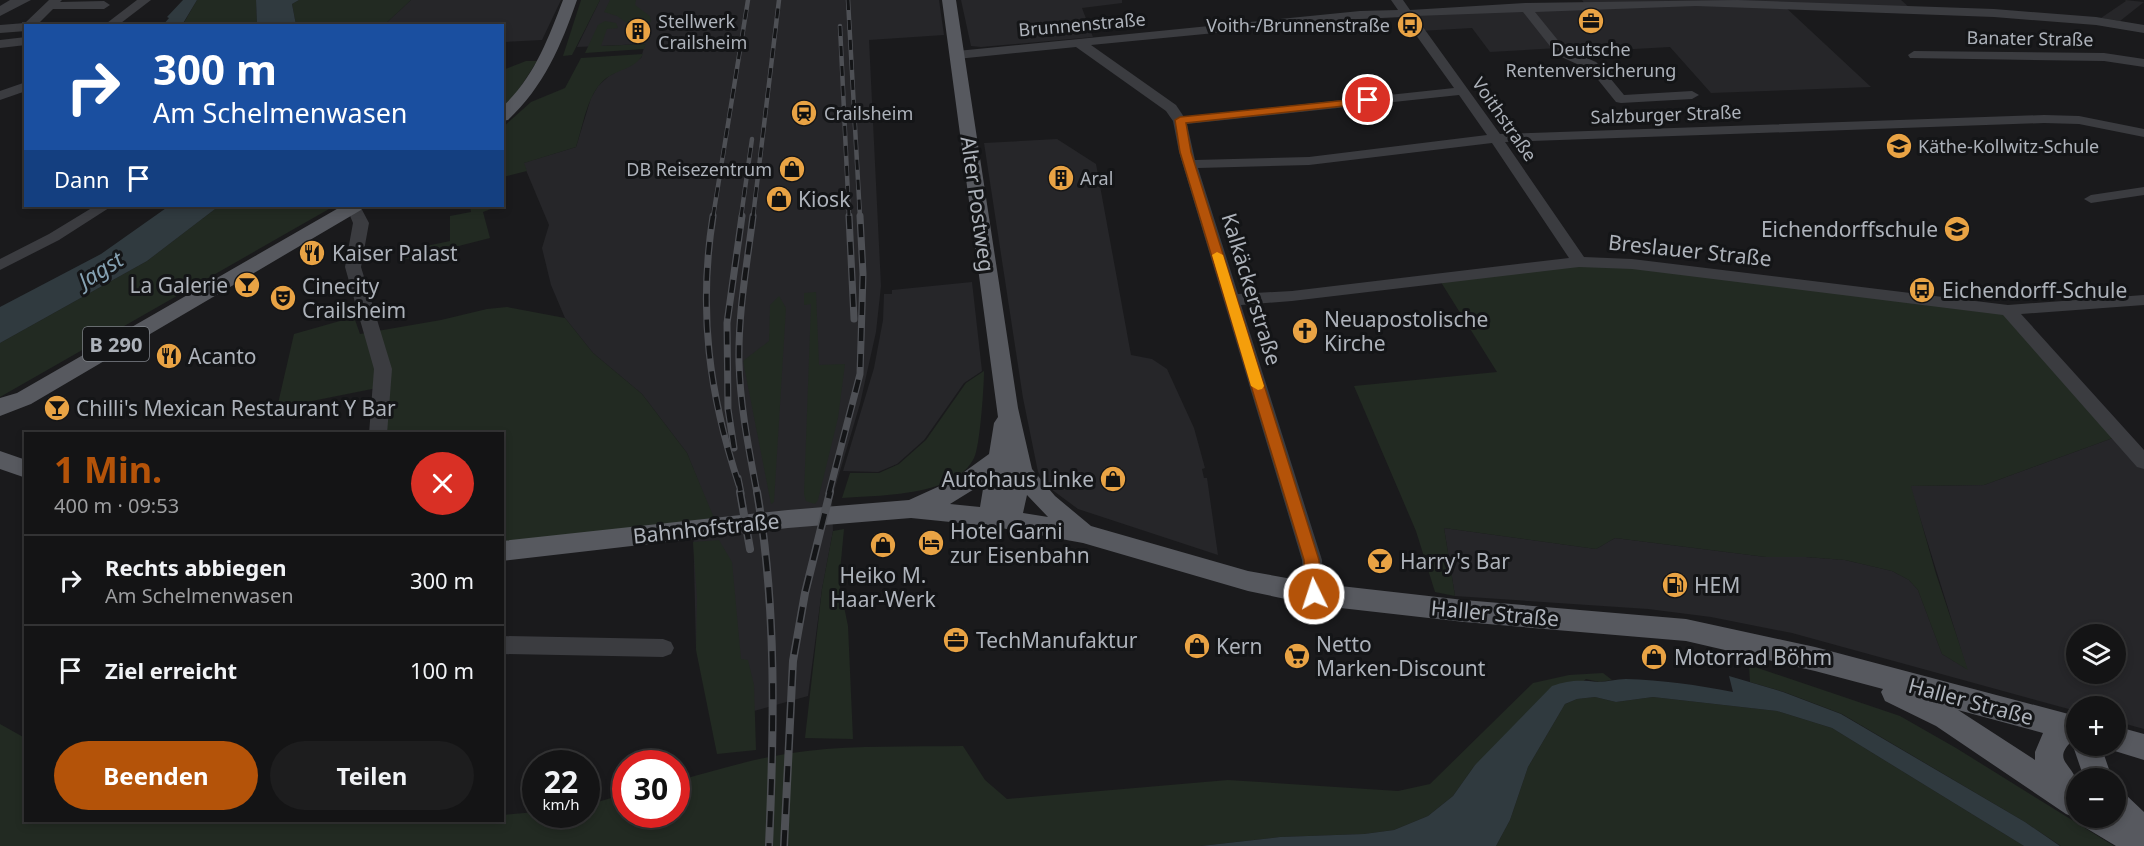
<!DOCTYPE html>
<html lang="de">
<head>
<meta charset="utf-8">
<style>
	:root { --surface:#141415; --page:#1d1d1e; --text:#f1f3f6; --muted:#9d9ea0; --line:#333334; --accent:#b45309 }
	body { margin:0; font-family:"Noto Sans",sans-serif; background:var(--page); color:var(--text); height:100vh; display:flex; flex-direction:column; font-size:22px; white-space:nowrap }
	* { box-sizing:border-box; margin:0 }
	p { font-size:20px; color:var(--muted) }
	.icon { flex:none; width:33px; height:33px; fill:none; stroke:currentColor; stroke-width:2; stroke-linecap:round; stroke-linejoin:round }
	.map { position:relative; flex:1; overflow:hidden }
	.drawer { position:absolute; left:24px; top:432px; width:480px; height:390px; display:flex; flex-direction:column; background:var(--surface); border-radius:0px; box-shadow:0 3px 9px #0003,0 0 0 2px var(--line) }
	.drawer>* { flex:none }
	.banner { position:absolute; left:24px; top:24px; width:480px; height:183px; border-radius:0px; box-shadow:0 3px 9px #0003,0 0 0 2px var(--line); background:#1a4fa0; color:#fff; overflow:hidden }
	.fabs { position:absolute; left:2066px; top:624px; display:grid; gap:12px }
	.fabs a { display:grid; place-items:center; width:60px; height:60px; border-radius:50%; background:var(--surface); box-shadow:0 3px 9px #0003,0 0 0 2px var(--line); font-size:30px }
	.speed { position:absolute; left:522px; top:750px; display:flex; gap:12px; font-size:30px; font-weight:700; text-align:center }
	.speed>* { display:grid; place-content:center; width:78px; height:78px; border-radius:50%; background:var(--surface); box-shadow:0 3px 9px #0003,0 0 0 2px var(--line); line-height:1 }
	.speed small { font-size:15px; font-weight:400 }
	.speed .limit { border:9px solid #d22; background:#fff; color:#111 }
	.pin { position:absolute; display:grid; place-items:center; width:51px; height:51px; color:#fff; margin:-26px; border:3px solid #fff; border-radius:50%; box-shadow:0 2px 6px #0007 }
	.me { position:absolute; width:66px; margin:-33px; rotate:356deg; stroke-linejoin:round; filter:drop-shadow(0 0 4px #0008) }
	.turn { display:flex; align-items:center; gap:21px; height:126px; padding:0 30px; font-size:27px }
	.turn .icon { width:78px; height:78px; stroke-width:2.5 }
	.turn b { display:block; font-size:42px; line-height:51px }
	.then { display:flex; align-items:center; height:57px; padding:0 30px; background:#0003; gap:12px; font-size:22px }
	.round { display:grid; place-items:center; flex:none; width:63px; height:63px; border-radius:32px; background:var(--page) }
	.overview { display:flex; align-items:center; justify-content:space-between; height:102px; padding:0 30px }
	h1 { font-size:36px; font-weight:700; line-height:45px; color:var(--accent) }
	.button { display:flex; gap:12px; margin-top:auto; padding:12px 30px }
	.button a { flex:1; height:69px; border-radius:36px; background:var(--accent); color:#fff; font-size:24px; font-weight:700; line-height:69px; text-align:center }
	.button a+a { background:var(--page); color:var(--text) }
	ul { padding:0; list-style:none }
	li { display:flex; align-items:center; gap:18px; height:90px; padding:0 30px; border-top:2px solid var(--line) }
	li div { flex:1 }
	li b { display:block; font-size:22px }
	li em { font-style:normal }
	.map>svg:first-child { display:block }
	.built { fill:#262629; fill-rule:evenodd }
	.green { fill:#222a22 }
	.water { fill:#303a3f }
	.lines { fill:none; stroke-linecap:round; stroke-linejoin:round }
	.minor { fill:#3b3c40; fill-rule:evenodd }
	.major { fill:#57595f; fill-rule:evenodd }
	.rail-far2-casing { stroke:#4e5055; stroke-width:4.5 }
	.rail-far1-casing { stroke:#4e5055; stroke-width:7 }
	.rail-casing { stroke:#4e5055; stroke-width:8 }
	.rail-far2 { stroke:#141517; stroke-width:3; stroke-dasharray:10; stroke-linecap:butt }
	.rail-far1 { stroke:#141517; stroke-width:4.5; stroke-dasharray:13; stroke-linecap:butt }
	.rail { stroke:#141517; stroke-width:5; stroke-dasharray:16; stroke-linecap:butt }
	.route { fill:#b45309; stroke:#753606; stroke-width:1.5 }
	.slow { fill:#f59e0b }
	.labels { text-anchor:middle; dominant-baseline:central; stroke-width:6; stroke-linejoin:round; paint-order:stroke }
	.far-poi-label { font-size:18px; fill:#adb2ba; stroke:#141517; text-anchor:start }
	.far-street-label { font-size:18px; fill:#adb2ba; stroke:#141517 }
	.shield { fill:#141517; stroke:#7f8389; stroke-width:1.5 }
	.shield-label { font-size:20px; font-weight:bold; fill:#adb2ba }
	.poi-label { font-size:21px; fill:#adb2ba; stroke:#141517; text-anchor:start }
	.street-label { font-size:21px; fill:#adb2ba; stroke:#141517 }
	.water-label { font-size:22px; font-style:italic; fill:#86a2b3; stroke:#141517 }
</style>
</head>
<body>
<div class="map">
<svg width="2144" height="846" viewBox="0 0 2144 846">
	<rect width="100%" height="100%" fill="#1a1a1c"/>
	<g class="built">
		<polygon points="411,0 561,0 542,40 503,42 502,26 383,26"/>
		<polygon points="600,0 939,0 944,35 869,40 881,286 876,332 860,404 832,498 833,531 822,589 808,696 743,714 696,648 693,521 713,518 687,453 642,394 593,353 565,318 551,285 542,248 549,225 523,163 576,147 591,98 598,86 609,76 641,58 645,44 577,47"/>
		<polygon points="961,0 1122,0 1122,3 1082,8 1093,37 981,47 971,46"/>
		<polygon points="1582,0 1901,0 1909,7 1782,4 1871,87 1711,93 1670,47 1581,52 1576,47 1490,52 1472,28 1420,31 1406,12 1585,4"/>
		<polygon points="2125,0 2144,2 2120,21 2101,18 2126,1"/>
		<polygon points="1057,139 1096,164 1131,355 1152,359 1167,369 1194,428 1205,468 1202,469 1204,478 1207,478 1218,555 1078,509 1047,486 1038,472 1023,398 984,143"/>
		<polygon points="972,282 982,371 964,383 924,440 897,464 878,472 843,471 874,368 883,320 884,294 892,294 892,290"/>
		<path d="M2121 435 2144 462V729L2115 721V706H2076V711L1792 633 1711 617 1648 609 1455 596 1444 528 1596 549 1615 538 1766 557H1806L1845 560 1892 571 1909 580 1918 590 1942 654 1967 669 1910 486 1984 485ZM2076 634H2115V674H2076Z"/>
	</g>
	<g class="green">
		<polygon points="197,0 256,0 257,25 182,26"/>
		<polygon points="299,0 411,0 383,26 296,25 292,4"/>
		<polygon points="581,0 600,0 572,55 563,56"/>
		<polygon points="610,0 636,0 635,5 650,16 651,22 627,23 617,16 604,12"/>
		<polygon points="605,21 616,23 618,28 607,29 601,46 646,44 644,49 585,53 598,25"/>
		<path d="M643 54C636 69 615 70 604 80 587 95 583 126 576 147L524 163 527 171 503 177V127L531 102 565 88 581 58Z"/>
		<polygon points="526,61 537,61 518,91 503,107 503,70"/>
		<polygon points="219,206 323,206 329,209 0,397 0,343 147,261"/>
		<polygon points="470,206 496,206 496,207 483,212 490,238 400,261 398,252 450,241 450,216 471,212"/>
		<polygon points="1579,262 2008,310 2121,435 1984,485 1911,486 1936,574 1968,670 1942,654 1918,590 1909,580 1892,571 1845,560 1806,557 1766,557 1615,538 1596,549 1444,528 1455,596 1435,592 1416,531 1354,386 1497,372 1439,279"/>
		<polygon points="816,292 819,365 845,364 838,418 818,500 815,504 806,501 804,494 811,304 804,305 804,293"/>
		<polygon points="779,296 786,308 774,502 771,504 743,361 769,341 770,305"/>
		<polygon points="507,307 565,318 593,353 642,394 687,453 714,518 503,543 502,434 385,433 387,386 277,408 294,334 354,317 360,334 441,320 487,309"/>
		<path d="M984 371C984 386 980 447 974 458 955 497 879 495 842 498L850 473H879L899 464 926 440 966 383Z"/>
		<polygon points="844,529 839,582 848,626 853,739 805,738 822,589 833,531"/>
		<polygon points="719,540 732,562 741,659 748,660 754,685 756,750 717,754 696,650 697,598 693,542"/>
		<polygon points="1749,665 1900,716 1956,748 2114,846 2061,846 2025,822 1842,714 1784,692 1750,682"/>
		<path d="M1603 673 1612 680 1599 682 1586 679 1475 765 1453 796 1428 816 1394 830 1364 834 1280 837 1201 846H0V724L25 738 26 820H318L346 824 407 820H502L503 815 535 812 536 814H586L587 805 625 794 626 814H676L677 781C720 769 762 756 807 751 858 745 911 747 963 746L985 780 1007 799 1228 780 1398 791 1430 784 1533 683 1569 675Z"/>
		<polygon points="1595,697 1616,702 1653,697 1777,711 1832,728 2024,846 1496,846 1510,820 1528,767 1565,704 1577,699"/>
	</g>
	<g class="water">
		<polygon points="183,0 197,0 182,25 163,25 169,18 167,17"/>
		<polygon points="256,0 299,0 292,4 296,25 257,25"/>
		<polygon points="169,206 219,206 147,261 0,343 0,307 101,254"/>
		<path d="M1729 676 1783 692 1841 714 2025 822 2060 846H2024L1832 728 1777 711 1653 697 1616 702 1595 697 1577 699 1565 704 1528 767 1510 820 1496 846H1201L1280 837 1364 834 1394 830 1428 816 1453 796 1475 765 1552 686C1569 680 1580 680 1598 682 1607 682 1616 679 1626 679 1661 680 1698 685 1733 692Z"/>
	</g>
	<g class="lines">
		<g class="minor">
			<polygon points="31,0 0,16 0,6 10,0"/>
			<polygon points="49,0 62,0 60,2 104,1 110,5 104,9 53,9 36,26 26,26 26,31 0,33 0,25 25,23"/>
			<polygon points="137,0 151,0 117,26 103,26"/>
			<path d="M1391 0H1403L1410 10 1525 3 1737 0 1994 9 2096 17 2144 25V33L2096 25 1994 17 1696 6 1535 12 1565 49 1596 62 1605 71 1671 67 1677 71 1671 75 1610 78 1624 95 1692 91 1699 95 1692 99 1621 103 1616 102 1595 76 1542 78 1541 75 1542 72 1547 71 1588 69 1557 55 1523 12 1415 16 1500 134 2044 115 2079 116 2144 129V137L2079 124 2044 123 1505 142 1584 257 1632 259 2008 305 2144 295V305L2021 314 2144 450V469L2137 467 2003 315 1632 269 1579 267 1292 301 1241 305 1322 560 1324 594 1321 600 1314 602 1307 600 1304 594 1302 560 1179 152 1173 121 1166 111 1076 47 957 59 951 55 957 51 1360 11 1398 10ZM1403 17 1454 88 1184 117 1176 105 1091 45 1360 19ZM1459 95 1487 135 1309 157 1195 160 1187 124ZM1492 143 1569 258 1292 291 1238 294 1198 168 1309 165Z"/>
			<polygon points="26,37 26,45 0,48 0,40"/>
			<polygon points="1914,51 2104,53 2144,59 2144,67 2104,61 1910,58 1908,55"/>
			<polygon points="26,82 26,91 0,100 0,91"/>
			<polygon points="2144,187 2144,195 2091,203 2084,199 2091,195"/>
			<polygon points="95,206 112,206 59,240 0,270 0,259 49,234"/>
			<polygon points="346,206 360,206 369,223 361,267 392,369 387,434 369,434 374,369 345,267 353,223"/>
			<polygon points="502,636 663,639 671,642 674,648 671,654 663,657 502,654"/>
		</g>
		<g class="major">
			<path d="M563 0H577C561 46 544 86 508 120L502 121V107C534 78 548 39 563 0Z"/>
			<path d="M942 0H956L1018 408 1032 469 1055 496 1091 526 1248 571 1314 583 1464 600 1686 619 1815 647 2076 716V746H2101L2112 778H2084L2073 746 2075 741H2072C2051 761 2074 764 2076 782 2077 793 2076 811 2076 818L2066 814 1936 726 1885 701 1881 692 1883 689 1815 671 1686 641 1464 622 1314 605 1248 591 1083 543 990 526 911 518 788 528 502 561V541L788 510 909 500 953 480 989 454 994 423 998 417ZM984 483 980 507 950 504ZM1027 495 1048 517 1023 513ZM1958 710 2043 733 2035 752V760Z"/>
			<polygon points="342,206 363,206 361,210 31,404 0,416 0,398 17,393"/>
			<polygon points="0,451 26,460 26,478 0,469"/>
			<polygon points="2115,726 2144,734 2144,760 2105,748 2104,746 2115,746"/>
			<polygon points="2115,790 2125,794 2144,812 2144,846 2116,846 2086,828 2082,818 2115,818"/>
		</g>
		<g class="rail-far2-casing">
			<g id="rail-far2">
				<polyline points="848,0 860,217"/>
				<polyline points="840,26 849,217"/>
				<polyline points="713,217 748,0"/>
				<polyline points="741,217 752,139"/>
				<polyline points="753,217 779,0"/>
			</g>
		</g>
		<g class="rail-far1-casing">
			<g id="rail-far1">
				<path d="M713 216C698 311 709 394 739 485"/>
				<path d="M753 216C747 264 738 313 739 362 740 406 749 450 757 493"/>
				<polyline points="849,216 854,319"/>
				<polyline points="734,448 728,409 727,323 742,216"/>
				<polyline points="738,478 741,493"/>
				<polyline points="829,493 860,374 863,274 860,216"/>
			</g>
		</g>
		<g class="rail-casing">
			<g id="rail">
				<polyline points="740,492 750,549"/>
				<path d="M757 492C777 608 774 728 769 846"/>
				<polyline points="784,846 793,661 805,593 830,492"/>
			</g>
		</g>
		<use href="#rail-far2" class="rail-far2"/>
		<use href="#rail-far1" class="rail-far1"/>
		<use href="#rail" class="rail"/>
	</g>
	<polygon class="route" points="1368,98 1371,98 1371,103 1186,123 1191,152 1319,560 1322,594 1319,599 1314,601 1308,599 1306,594 1304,560 1180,152 1175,120 1180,117"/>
	<polygon class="slow" points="1217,252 1223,255 1264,386 1262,389 1258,390 1251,386 1212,255"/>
	<defs>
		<g id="office-disc" transform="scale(1.35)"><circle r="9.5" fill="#e9a344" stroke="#141517"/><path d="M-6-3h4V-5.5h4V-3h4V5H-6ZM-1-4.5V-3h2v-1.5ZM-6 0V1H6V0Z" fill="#111"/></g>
		<g id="bus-disc" transform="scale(1.35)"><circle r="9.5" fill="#e9a344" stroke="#141517"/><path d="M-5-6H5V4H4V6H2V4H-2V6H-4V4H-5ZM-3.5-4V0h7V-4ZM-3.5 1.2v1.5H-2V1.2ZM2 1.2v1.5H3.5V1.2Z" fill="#111"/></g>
		<g id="building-disc" transform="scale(1.35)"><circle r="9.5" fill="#e9a344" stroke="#141517"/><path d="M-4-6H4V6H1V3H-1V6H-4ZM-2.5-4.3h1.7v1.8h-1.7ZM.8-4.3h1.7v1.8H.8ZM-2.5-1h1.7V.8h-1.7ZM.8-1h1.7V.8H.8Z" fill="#111"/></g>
		<g id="station-disc" transform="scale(1.35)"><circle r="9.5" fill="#e9a344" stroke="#141517"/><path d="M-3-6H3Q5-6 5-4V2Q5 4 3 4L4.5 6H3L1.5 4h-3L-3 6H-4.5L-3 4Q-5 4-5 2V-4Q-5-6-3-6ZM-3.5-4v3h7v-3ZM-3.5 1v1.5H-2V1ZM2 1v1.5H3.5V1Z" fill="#111"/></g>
		<g id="school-disc" transform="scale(1.35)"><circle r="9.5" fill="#e9a344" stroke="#141517"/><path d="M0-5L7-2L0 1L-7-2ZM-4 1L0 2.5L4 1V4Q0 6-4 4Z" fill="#111"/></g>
		<g id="shop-disc" transform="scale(1.35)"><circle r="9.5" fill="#e9a344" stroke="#141517"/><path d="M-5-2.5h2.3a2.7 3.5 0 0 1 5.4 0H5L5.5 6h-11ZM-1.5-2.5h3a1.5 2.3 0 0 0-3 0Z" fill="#111"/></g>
		<g id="restaurant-disc" transform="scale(1.35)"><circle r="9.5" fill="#e9a344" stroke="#141517"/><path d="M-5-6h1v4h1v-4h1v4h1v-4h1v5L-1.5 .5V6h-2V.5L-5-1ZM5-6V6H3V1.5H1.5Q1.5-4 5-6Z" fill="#111"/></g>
		<g id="bar-disc" transform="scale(1.35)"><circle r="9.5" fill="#e9a344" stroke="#141517"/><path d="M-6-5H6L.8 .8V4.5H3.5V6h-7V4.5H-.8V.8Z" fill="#111"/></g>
		<g id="theatre-disc" transform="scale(1.35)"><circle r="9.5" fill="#e9a344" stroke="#141517"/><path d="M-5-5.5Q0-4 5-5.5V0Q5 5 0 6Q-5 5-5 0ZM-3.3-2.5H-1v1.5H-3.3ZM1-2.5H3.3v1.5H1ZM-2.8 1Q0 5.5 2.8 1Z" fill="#111"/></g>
		<g id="church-disc" transform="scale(1.35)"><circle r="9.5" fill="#e9a344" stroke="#141517"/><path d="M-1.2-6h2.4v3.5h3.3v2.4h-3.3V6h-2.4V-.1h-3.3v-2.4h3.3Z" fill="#111"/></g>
		<g id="hotel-disc" transform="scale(1.35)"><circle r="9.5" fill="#e9a344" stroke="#141517"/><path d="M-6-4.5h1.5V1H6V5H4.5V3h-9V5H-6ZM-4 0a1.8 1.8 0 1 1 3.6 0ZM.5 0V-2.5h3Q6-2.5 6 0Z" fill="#111"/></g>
		<g id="fuel-disc" transform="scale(1.35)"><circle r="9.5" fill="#e9a344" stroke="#141517"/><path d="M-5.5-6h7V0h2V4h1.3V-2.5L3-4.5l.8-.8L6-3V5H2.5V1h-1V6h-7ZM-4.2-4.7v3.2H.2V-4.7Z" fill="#111"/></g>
		<g id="supermarket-disc" transform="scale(1.35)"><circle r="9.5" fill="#e9a344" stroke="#141517"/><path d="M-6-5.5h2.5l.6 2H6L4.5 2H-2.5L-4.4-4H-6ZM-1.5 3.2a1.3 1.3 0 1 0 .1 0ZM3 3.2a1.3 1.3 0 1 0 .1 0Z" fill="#111"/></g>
	</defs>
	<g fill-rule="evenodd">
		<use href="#office-disc" x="1591" y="21"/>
		<use href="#bus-disc" x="1410" y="25"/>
		<use href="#building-disc" x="638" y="31"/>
		<use href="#station-disc" x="804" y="113"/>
		<use href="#school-disc" x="1899" y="146"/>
		<use href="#shop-disc" x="792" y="169"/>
		<use href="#building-disc" x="1061" y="178"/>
		<use href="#shop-disc" x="779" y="199"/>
		<use href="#school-disc" x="1957" y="229"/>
		<use href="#restaurant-disc" x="312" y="253"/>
		<use href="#bar-disc" x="247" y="285"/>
		<use href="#bus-disc" x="1922" y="290"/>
		<use href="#theatre-disc" x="283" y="298"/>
		<use href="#church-disc" x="1305" y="331"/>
		<use href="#restaurant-disc" x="169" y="356"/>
		<use href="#bar-disc" x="57" y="408"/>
		<use href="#shop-disc" x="1113" y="479"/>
		<use href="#hotel-disc" x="931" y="543"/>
		<use href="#shop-disc" x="883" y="545"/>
		<use href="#bar-disc" x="1380" y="561"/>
		<use href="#fuel-disc" x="1675" y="585"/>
		<use href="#office-disc" x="956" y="640"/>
		<use href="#shop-disc" x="1197" y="646"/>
		<use href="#supermarket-disc" x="1297" y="656"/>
		<use href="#shop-disc" x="1654" y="657"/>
	</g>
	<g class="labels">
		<g class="far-poi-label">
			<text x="658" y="21">Stellwerk<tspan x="658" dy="21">Crailsheim</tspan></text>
			<text x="1390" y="25" text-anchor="end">Voith-/Brunnenstraße</text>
			<text x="1591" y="49" text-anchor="middle">Deutsche<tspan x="1591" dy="21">Rentenversicherung</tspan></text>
			<text x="824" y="113">Crailsheim</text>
			<text x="1918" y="146">Käthe-Kollwitz-Schule</text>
			<text x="772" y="169" text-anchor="end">DB Reisezentrum</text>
			<text x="1080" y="178">Aral</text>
		</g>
		<g class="far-street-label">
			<text transform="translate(1082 24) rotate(-5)">Brunnenstraße</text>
			<text transform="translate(2030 38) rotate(1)">Banater Straße</text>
			<text transform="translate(1666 114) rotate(-2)">Salzburger Straße</text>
			<text transform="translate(1505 119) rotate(55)">Voithstraße</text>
		</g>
		<rect class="shield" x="83" y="327" width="66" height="34" rx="4.5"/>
		<g class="shield-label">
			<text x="116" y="344">B 290</text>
		</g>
		<g class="poi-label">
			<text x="798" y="199">Kiosk</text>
			<text x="1938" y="229" text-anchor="end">Eichendorffschule</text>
			<text x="332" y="253">Kaiser Palast</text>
			<text x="228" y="285" text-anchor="end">La Galerie</text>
			<text x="302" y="286">Cinecity<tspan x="302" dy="24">Crailsheim</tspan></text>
			<text x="1942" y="290">Eichendorff-Schule</text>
			<text x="1324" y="319">Neuapostolische<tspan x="1324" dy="24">Kirche</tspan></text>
			<text x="188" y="356">Acanto</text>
			<text x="76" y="408">Chilli's Mexican Restaurant Y Bar</text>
			<text x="1094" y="479" text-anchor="end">Autohaus Linke</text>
			<text x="950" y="531">Hotel Garni<tspan x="950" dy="24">zur Eisenbahn</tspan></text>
			<text x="1400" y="561">Harry's Bar</text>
			<text x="883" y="575" text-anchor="middle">Heiko M.<tspan x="883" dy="24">Haar-Werk</tspan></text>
			<text x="1694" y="585">HEM</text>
			<text x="976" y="640">TechManufaktur</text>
			<text x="1316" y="644">Netto<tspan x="1316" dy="24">Marken-Discount</tspan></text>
			<text x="1216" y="646">Kern</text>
			<text x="1674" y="657">Motorrad Böhm</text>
		</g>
		<g class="street-label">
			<text transform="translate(978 204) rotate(82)">Alter Postweg</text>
			<text transform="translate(1690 250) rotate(6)">Breslauer Straße</text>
			<text transform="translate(1252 289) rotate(73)">Kalkäckerstraße</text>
			<text transform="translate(706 528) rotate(-6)">Bahnhofstraße</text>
			<text transform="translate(1495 613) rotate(5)">Haller Straße</text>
			<text transform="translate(1971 701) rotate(15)">Haller Straße</text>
		</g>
		<g class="water-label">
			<text transform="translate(100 269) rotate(-32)">Jagst</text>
		</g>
	</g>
</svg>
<div class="fabs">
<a><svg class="icon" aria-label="layers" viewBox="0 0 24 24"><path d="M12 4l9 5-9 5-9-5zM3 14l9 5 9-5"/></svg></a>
<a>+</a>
<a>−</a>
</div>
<div class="speed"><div>22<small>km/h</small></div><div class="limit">30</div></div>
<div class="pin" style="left:1368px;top:100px;background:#d93025"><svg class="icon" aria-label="arrive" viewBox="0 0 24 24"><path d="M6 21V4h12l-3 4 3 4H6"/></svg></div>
<svg class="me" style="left:1314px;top:594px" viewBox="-20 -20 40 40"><circle r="17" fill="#b45309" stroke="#fff" stroke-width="3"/><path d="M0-11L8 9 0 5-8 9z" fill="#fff"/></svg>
<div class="banner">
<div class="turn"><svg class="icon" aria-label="right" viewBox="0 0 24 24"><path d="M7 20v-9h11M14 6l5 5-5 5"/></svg><div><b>300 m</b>Am Schelmenwasen</div></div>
<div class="then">Dann<svg class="icon" aria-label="arrive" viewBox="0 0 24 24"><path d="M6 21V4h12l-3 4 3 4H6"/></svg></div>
</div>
<section class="drawer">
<div class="overview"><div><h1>1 Min.</h1><p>400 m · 09:53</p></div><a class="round" style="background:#d93025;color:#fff"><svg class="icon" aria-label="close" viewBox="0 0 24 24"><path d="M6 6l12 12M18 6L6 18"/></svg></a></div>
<ul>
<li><svg class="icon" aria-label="right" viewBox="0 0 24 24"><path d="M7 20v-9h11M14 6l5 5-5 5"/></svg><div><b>Rechts abbiegen</b><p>Am Schelmenwasen</p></div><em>300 m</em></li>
<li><svg class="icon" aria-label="arrive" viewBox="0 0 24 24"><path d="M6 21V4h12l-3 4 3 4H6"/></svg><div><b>Ziel erreicht</b></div><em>100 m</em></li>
</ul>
<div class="button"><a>Beenden</a><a>Teilen</a></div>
</section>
</div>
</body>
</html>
